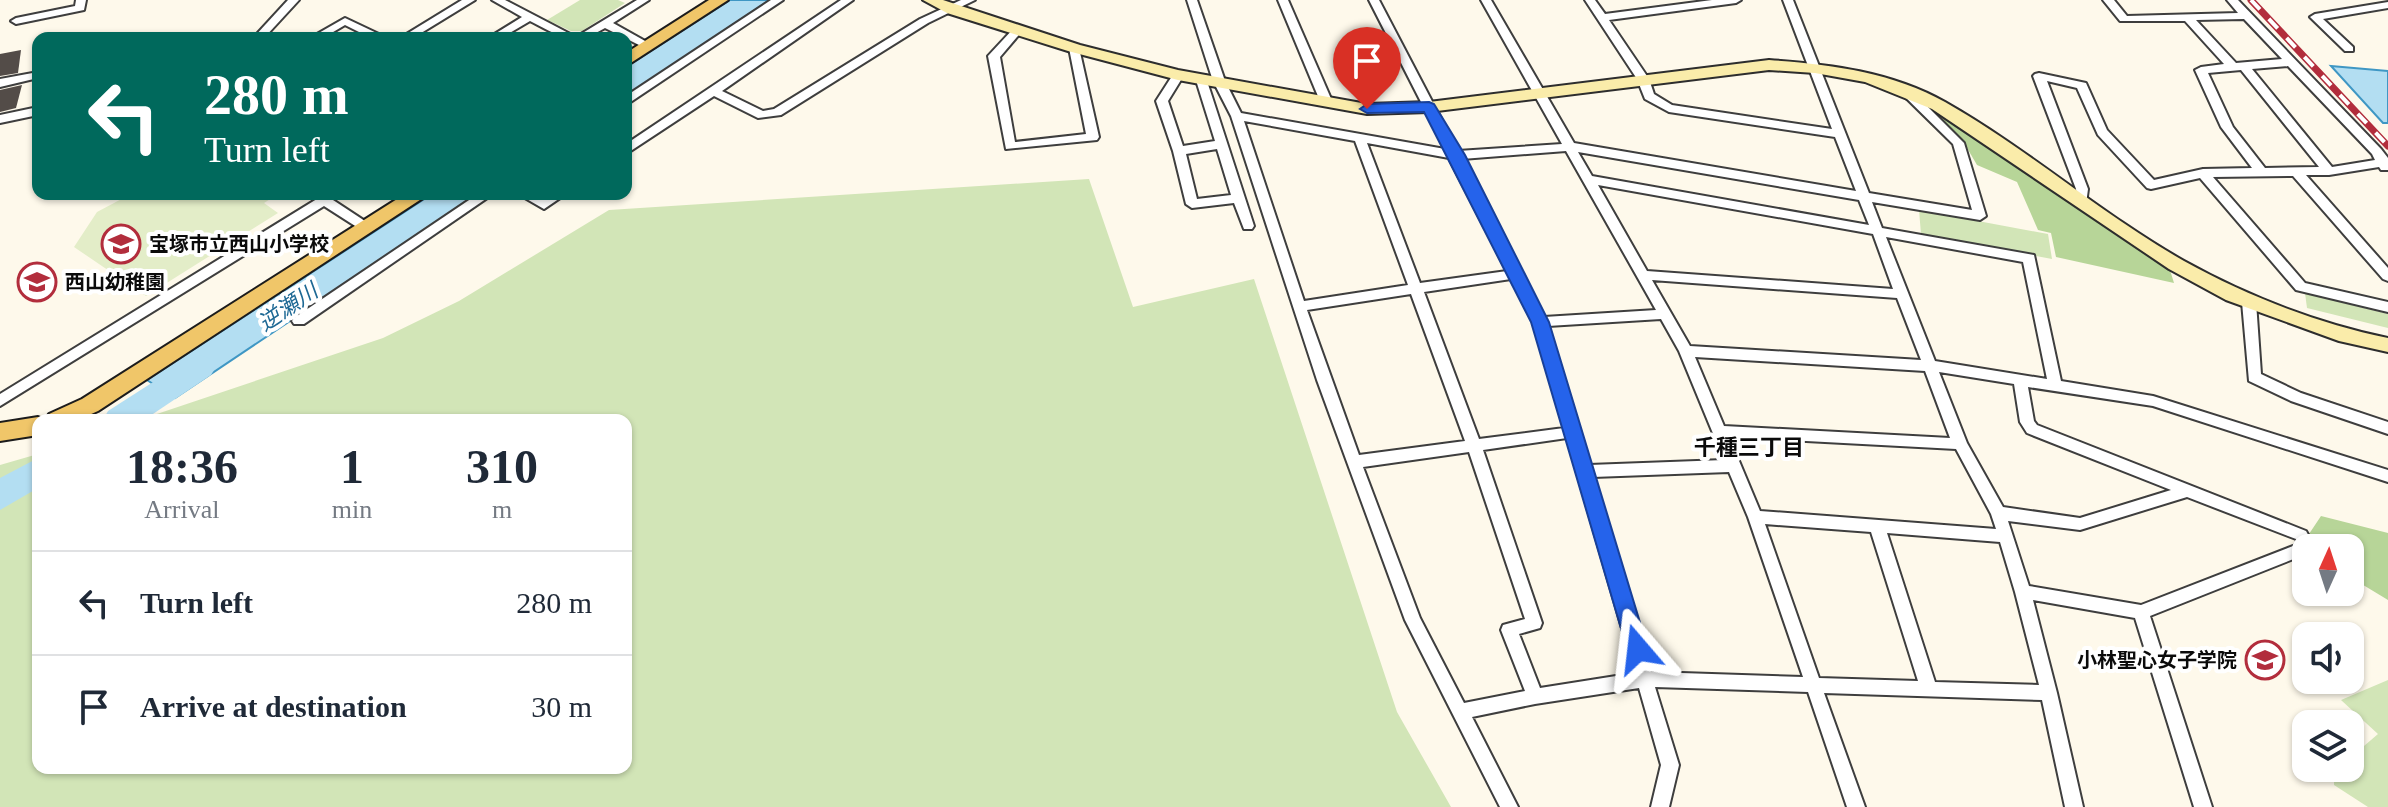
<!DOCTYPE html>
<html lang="en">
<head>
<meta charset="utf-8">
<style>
	:root { --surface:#fff; --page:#f6f6f7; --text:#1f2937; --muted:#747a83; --line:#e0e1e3 }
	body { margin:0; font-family:"Times New Roman","Noto Sans JP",serif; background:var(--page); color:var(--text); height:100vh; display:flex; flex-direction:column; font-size:30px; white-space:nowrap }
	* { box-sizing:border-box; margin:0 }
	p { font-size:26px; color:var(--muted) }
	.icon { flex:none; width:44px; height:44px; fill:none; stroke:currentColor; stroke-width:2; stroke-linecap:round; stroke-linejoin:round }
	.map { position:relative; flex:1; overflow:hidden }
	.sheet { position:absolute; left:32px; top:414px; width:600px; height:360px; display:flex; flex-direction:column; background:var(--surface); border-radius:16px; box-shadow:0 2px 6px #0004 }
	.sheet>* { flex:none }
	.hud { position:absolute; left:32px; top:32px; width:600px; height:168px; border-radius:16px; box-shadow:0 2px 6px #0004; background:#00695c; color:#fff; overflow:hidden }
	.needle { width:52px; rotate:3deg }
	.controls { position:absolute; left:2292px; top:534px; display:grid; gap:16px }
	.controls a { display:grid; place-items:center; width:72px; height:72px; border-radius:16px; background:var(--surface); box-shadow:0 2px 6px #0004; font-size:40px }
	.pin { position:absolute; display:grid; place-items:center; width:68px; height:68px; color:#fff; margin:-82px -34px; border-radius:50% 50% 50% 0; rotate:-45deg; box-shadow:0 0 8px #0007 }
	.pin .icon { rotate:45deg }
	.me { position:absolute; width:88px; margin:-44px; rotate:343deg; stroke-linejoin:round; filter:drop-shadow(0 0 6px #0008) }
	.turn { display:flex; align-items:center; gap:28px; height:168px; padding:0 40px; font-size:36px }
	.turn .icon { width:104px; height:104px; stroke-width:2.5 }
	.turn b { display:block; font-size:56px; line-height:68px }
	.eta { display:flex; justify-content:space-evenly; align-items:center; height:136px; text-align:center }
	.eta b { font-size:48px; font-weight:700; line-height:56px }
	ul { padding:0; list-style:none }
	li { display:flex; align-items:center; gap:24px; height:104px; padding:0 40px; border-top:2px solid var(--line) }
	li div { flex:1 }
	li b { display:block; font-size:30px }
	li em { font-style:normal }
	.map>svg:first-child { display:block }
	.green { fill:#d2e5b7 }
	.forest { fill:#b7d598 }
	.pitch { fill:#e3edc8 }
	.water { fill:#b3def2; stroke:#3f97c4; stroke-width:2 }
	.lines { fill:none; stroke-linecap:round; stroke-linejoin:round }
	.stream { stroke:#3f97c4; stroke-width:5 }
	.river { fill:#b3def2; fill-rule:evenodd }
	.building { fill:#534c48 }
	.street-casing { stroke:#3e3e3e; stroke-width:4 }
	.secondary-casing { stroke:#2d2d2d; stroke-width:4 }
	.primary-casing { stroke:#1c1c1c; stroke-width:4 }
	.street { fill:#fff; fill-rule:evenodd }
	.secondary { fill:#faecaa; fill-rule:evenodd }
	.primary { fill:#f0c669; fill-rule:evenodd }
	.rail-casing { stroke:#b22d3c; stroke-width:7 }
	.rail { stroke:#fff; stroke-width:4; stroke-dasharray:13; stroke-linecap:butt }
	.route { fill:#2563eb; stroke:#184099; stroke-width:2 }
	.labels { text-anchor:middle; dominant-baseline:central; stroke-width:8; stroke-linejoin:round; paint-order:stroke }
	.poi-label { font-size:20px; font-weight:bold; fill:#0b0b0b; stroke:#fff; text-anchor:start }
	.water-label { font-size:22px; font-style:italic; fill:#1d6894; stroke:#fff }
	.neighbourhood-label { font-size:22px; font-weight:bold; fill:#0b0b0b; stroke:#fff }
</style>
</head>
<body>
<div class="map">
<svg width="2388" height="807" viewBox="0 0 2388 807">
	<rect width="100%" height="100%" fill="#fef9eb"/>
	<g class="green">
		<polygon points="580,0 618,0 625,3 582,31 571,31 547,20"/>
		<polygon points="1089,179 1133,307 1254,279 1397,712 1451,807 0,807 0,465 38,454 38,768 626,768 626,420 139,420 383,338 459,301 609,210"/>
		<polygon points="1919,210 2048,234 2052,259 1921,234"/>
		<polygon points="2305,293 2388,314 2388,328 2307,308"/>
		<polygon points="2388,680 2388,807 2368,807 2334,785 2334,772 2338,768 2350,768 2350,758 2378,734 2341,700"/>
	</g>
	<g class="forest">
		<polygon points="1919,103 1939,110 2170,270 2174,283 2056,257 2051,233 2038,230 2017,182 1977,165 1963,141"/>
		<polygon points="2321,516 2388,533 2388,600 2350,577 2350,548 2318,548 2307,537"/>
	</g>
	<polygon class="pitch" points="131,194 278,194 264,203 278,213 146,296 74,247 97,212"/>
	<g class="water">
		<polygon points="730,0 770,0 626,96 626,67"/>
		<polygon points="2331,66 2388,71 2388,123 2383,123"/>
		<polygon points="432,194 480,194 175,398 147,380"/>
	</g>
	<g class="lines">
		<polyline class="stream" points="0,484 20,481"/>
		<g class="river">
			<polygon points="200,355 211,359 216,367 211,375 144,420 103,420 108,411 189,359"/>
			<polygon points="38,458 38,488 0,510 0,478"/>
		</g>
	</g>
	<g class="building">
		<polygon points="21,50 18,73 0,76 0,54"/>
		<polygon points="22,85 16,108 0,112 0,90"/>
	</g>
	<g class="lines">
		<g class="street-casing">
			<g id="street">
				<polygon points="76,0 86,0 84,10 16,24 11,21 16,18 75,6"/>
				<polygon points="288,0 299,0 264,38 253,38"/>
				<polygon points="462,0 475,0 413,38 400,38"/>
				<path d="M492 0H505L576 37 637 0H649L613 23 654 46 653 48H645L605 28C573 47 561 37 530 21L501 38H488L522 17Z"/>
				<polygon points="771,0 783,0 626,105 626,96"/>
				<polygon points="841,0 853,0 722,91 763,111 774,109 920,19 961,0 975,0 928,23 781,115 758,118 714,96 626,154 626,144"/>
				<path d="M1187 0H1197L1225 81 1241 113 1445 149 1369 0H1379L1458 151 1562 144 1481 0H1491L1574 143 1856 191 1835 137 1669 112 1645 99 1637 79 1585 0H1595L1605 14 1712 0H1741L1736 3 1609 20 1649 79 1654 94 1672 105 1832 129 1783 0H1793L1869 193 1972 210 1953 144 1899 91 1901 88H1909L1964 143 1986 216 1980 220 1872 202 1882 228 2034 255 2061 381 2153 396 2388 470V482L2153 406 2028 387 2034 421 2037 425 2306 531 2315 547 2306 548V554L2150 616 2212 807H2194L2135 618 2033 600 2057 693 2083 807H2065L2042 700 1824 693 1865 807H1847L1808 692 1655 687 1679 765 1669 807H1651L1661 765 1639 688 1535 704 1472 717 1518 807H1500L1405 620 1317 380 1231 116 1213 81ZM1244 121 1355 141 1408 285 1304 301ZM1367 143 1449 158 1507 271 1420 283ZM1566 151 1656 310 1544 317 1462 159ZM1578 152 1859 200 1869 225 1592 176ZM1598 185 1873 234 1893 289 1647 271ZM1886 237 2023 262 2047 379 1935 361ZM1511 279 1533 322 1564 428 1479 439 1424 292ZM1652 280 1897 298 1921 360 1690 346ZM1411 294 1465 441 1359 455 1307 310ZM1661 319 1679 351 1724 460 1589 465 1548 326ZM1695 357 1925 371 1950 438 1724 426ZM1939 372 2014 384 2020 422 2027 433 2171 490 2080 518 2003 507 1967 443ZM1729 437 1956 449 1991 514 1996 529 1760 511ZM1567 438 1635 673 1540 688 1519 634 1540 628 1542 623 1483 450ZM1469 452 1525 619 1503 625 1501 630 1525 691 1464 703 1420 618 1363 467ZM1729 472 1748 517 1803 677 1651 672 1593 477ZM2187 497 2296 539 2298 544 2141 605 2029 586 2008 521 2080 530ZM1765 524 1871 532 1918 681 1819 678ZM1887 533 2000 542 2015 592 2039 685 1935 682Z"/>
				<polygon points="1278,0 1288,0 1332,101 1330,104 1322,104 1320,101"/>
				<path d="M2103 0H2114L2127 16 2238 13 2227 0H2238L2381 149 2388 158V170H2381L2379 167 2329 175H2306L2388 268V281L2383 279 2293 176 2213 177 2305 283 2388 302V312L2296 290 2200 178 2151 189 2147 188 2098 135 2077 88 2047 81 2088 189 2086 204H2078L2076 189 2033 76 2035 74 2039 73 2086 83 2107 130 2154 180 2203 169 2252 168 2221 127 2195 70 2201 67 2224 64 2185 21H2120ZM2244 19 2282 59 2236 63 2196 20ZM2288 66 2372 154 2375 160 2332 167 2252 69ZM2241 70 2319 167 2265 168 2233 127 2208 73Z"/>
				<polygon points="2388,2 2388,8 2323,19 2353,47 2353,51 2345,51 2310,17 2315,14"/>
				<polygon points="345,18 383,36 384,38 371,38 345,25 323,38 310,38"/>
				<polygon points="1018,27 1023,30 1000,57 1015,142 1086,134 1069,48 1074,45 1079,48 1099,137 1097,140 1006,149 988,56 1014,28"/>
				<polygon points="38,72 38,78 0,87 0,79"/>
				<path d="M1178 72 1184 75 1168 101 1183 146 1215 141 1195 77 1197 75H1205L1254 226 1252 229H1244L1234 203 1192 208 1186 204 1173 151 1156 101 1174 73ZM1217 149 1231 195 1197 199 1186 154Z"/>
				<polygon points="38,107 38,115 0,123 0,115"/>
				<polygon points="325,194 340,194 333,200 371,225 373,228 371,231 363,231 324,206 0,406 0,394"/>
				<polygon points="478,194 493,194 304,324 294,324 292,321 294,318"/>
				<polygon points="518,194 534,194 544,199 551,194 566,194 544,209"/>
				<polygon points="2249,297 2256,302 2261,374 2301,393 2388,422 2388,434 2291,401 2249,381 2242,302"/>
			</g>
		</g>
		<g class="secondary-casing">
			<path id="secondary" d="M923 0H943L1080 45 1178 70 1367 104 1429 102 1769 60C1829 64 1892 72 1945 102 2028 149 2101 214 2184 261 2247 296 2317 323 2388 338V352L2339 341 2226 300 2169 269 1932 109 1865 82 1815 73 1769 70 1429 112 1367 114 1178 80 1068 51 947 13Z"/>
		</g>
		<g class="primary-casing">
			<g id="primary">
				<polygon points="709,0 728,0 626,66 626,53"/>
				<polygon points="405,194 429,194 98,411 78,420 38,420 38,435 0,441 0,423 38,417 46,420 49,414 82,399"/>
			</g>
		</g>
		<use href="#street" class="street"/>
		<use href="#secondary" class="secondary"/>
		<use href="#primary" class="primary"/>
		<g class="rail-casing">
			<polyline id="rail" points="2251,0 2388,146"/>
		</g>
		<use href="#rail" class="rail"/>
	</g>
	<polygon class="route" points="1429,102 1434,104 1465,155 1549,322 1648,649 1645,656 1638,659 1630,656 1627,649 1531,322 1424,112 1367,113 1360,109 1367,104"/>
	<defs>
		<g id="school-ring" transform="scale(2)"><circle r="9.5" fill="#fff" stroke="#b22d3c" stroke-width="1.5"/><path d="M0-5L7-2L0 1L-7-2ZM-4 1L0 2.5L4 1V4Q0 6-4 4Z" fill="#b22d3c"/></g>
	</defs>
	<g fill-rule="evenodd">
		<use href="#school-ring" x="121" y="244"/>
		<use href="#school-ring" x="37" y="282"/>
		<use href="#school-ring" x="2265" y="660"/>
	</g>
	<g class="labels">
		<g class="poi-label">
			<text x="149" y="244">宝塚市立西山小学校</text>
			<text x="65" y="282">西山幼稚園</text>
			<text x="2237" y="660" text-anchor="end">小林聖心女子学院</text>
		</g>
		<g class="water-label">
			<text transform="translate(288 307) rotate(-34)">逆瀬川</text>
		</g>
		<g class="neighbourhood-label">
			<text x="1749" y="447">千種三丁目</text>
		</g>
	</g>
</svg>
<div class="controls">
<a><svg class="needle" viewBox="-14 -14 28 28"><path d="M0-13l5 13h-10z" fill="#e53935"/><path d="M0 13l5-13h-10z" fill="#747a83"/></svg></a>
<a><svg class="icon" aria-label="sound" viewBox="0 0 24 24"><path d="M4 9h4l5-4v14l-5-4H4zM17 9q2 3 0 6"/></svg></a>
<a><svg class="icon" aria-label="layers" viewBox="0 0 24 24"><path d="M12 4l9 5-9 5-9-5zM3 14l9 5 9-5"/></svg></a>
</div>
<div class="pin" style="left:1367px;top:109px;background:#d93025"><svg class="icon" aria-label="arrive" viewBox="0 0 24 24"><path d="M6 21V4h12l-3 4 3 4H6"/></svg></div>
<svg class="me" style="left:1638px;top:649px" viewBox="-20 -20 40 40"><path d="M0-17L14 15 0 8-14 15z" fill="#2563eb" stroke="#fff" stroke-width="4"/></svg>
<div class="hud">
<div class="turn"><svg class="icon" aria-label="left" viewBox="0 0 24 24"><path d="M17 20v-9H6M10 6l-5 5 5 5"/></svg><div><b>280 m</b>Turn left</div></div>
</div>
<section class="sheet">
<div class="eta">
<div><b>18:36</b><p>Arrival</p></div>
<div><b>1</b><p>min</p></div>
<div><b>310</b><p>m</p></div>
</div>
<ul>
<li><svg class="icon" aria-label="left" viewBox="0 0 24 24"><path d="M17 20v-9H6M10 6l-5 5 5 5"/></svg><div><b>Turn left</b></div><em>280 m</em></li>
<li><svg class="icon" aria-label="arrive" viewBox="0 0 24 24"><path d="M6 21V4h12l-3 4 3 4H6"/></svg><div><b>Arrive at destination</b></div><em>30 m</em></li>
</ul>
</section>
</div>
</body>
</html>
